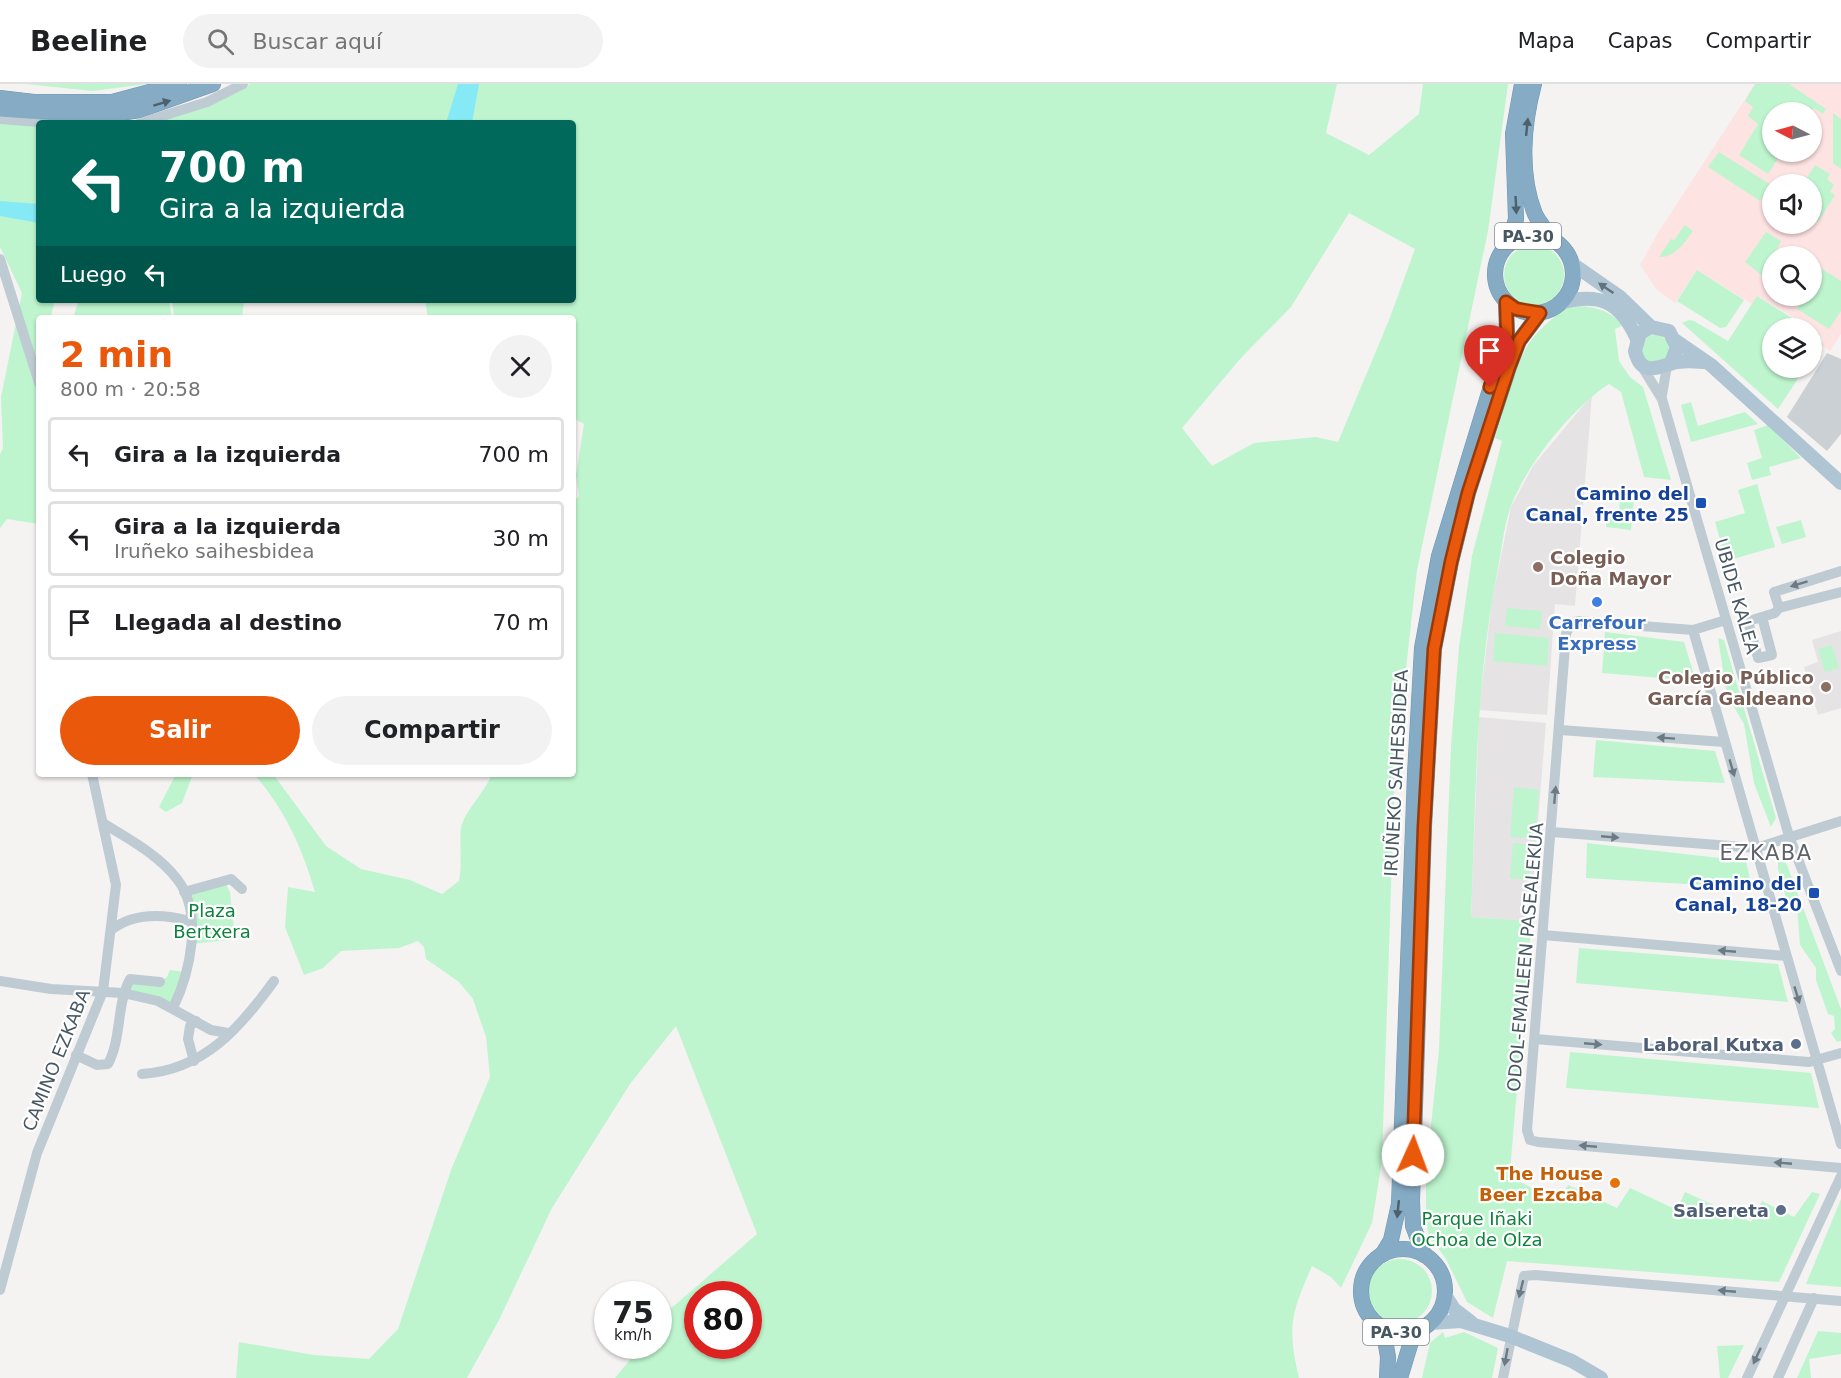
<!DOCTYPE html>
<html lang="es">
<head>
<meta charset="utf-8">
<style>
	:root { --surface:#fff; --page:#f2f2f2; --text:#202124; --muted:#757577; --line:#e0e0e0; --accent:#ea580c }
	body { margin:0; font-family:"DejaVu Sans",sans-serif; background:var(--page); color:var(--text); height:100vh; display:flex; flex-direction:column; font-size:22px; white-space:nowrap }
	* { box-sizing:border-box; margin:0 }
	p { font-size:20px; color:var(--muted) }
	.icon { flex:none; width:33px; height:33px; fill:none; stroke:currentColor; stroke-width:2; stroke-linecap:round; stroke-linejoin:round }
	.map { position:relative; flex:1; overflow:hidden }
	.panel { position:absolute; left:36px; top:231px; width:540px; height:462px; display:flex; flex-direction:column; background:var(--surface); border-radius:6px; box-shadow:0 2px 4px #0004 }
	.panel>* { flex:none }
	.top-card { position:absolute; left:36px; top:36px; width:540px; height:183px; border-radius:6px; box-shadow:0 2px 4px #0004; background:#00695c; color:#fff; overflow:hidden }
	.needle { width:39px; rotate:276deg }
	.tools { position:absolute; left:1762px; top:18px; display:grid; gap:12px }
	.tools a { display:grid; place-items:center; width:60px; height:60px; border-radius:50%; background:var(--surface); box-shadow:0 2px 4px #0004; font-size:30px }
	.speed { position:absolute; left:594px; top:1197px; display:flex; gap:12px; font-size:30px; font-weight:700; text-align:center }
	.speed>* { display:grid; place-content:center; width:78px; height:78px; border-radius:50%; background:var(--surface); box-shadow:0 2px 4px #0004; line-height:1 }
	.speed small { font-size:15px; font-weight:400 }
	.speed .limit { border:9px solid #d22; background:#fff; color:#111 }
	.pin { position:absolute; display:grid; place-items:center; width:51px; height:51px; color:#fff; margin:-62px -26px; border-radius:50% 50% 50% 0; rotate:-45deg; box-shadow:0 0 6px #0007 }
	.pin .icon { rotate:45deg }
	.me { position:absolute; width:66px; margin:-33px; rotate:2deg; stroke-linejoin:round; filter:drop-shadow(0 0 4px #0008) }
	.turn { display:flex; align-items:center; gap:21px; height:126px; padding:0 24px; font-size:27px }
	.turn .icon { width:78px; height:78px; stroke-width:2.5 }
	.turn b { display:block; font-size:42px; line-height:51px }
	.then { display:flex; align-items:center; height:57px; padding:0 24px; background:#0003; gap:12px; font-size:22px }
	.round { display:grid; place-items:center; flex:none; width:63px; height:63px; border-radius:32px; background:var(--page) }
	.summary { display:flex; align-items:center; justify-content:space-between; height:102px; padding:0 24px }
	h1 { font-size:36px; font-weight:600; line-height:45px; color:var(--accent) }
	.primary-button { display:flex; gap:12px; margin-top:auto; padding:12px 24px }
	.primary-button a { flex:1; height:69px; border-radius:36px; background:var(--accent); color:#fff; font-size:24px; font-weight:600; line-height:69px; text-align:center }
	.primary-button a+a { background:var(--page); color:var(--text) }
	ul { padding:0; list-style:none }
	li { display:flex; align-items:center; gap:18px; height:75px; margin:0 12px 9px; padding:0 12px; border:3px solid var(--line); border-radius:6px }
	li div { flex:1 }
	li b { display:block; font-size:22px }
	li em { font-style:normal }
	header { display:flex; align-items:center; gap:36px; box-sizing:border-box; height:84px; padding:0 30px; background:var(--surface); border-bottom:2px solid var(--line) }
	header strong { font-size:28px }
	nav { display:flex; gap:33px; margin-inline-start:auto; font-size:21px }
	.search { width:420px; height:54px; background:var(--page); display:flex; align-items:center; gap:15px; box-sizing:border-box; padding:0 21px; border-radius:33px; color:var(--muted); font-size:22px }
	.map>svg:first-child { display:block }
	.education { fill:#e6e3e4 }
	.medical { fill:#fee3e3; fill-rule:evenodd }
	.green { fill:#bef5ce; fill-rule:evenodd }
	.water { fill:#86eaf6 }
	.building { fill:#cbd0d5 }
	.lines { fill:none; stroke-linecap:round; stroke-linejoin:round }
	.highway-casing { stroke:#7096b1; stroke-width:16 }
	.minor { stroke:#bfcbd3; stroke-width:10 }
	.major { stroke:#afc5d3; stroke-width:14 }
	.highway { stroke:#85abc5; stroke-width:15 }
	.oneway { fill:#4d606c }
	.oneway2 { fill:#61737e }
	.oneway3 { fill:#6b7a84 }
	.route-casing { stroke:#983908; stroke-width:15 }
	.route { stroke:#ea580c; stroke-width:10 }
	.transit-dot { fill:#1a4fb4; stroke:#fff; stroke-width:2 }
	.education-dot { fill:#8d6e63; stroke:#fff; stroke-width:2 }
	.shop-dot { fill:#3f7fe0; stroke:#fff; stroke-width:2 }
	.service-dot { fill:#5c6f8a; stroke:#fff; stroke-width:2 }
	.food-dot { fill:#e8710a; stroke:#fff; stroke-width:2 }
	.labels { text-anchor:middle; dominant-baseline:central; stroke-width:4.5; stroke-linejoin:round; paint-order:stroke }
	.shield { fill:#fff; stroke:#7e8a91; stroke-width:1.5 }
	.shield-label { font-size:16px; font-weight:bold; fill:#475862 }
	.transit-label { font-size:18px; font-weight:bold; fill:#164399; stroke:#fff; text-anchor:end }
	.education-label { font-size:18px; font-weight:bold; fill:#785e54; stroke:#fff; text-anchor:start }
	.street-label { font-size:18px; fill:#475862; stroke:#fff }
	.shop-label { font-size:18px; font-weight:bold; fill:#366cbe; stroke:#fff }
	.park-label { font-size:18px; fill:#0d823c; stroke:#fff }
	.service-label { font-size:18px; font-weight:bold; fill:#4e5e75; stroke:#fff; text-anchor:end }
	.food-label { font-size:18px; font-weight:bold; fill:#c56008; stroke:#fff; text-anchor:end }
	.quarter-label { font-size:21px; letter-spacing:1.5px; fill:#5e6368; stroke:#fff }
</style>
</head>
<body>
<header>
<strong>Beeline</strong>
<div class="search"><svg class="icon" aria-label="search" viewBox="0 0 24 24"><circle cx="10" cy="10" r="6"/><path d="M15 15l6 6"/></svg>Buscar aquí</div>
<nav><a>Mapa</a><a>Capas</a><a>Compartir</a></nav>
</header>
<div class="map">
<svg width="1841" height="1294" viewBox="0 0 1841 1294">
	<rect width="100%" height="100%" fill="#f5f2f2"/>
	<g class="education">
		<polygon points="1592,311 1575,522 1555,520 1547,631 1479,626 1492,516 1511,423 1533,382"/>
		<polygon points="1841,547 1841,624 1818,631 1804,583 1818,578 1812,556"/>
		<polygon points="1479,633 1546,639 1530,837 1471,833"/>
	</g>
	<path class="medical" d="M1755 0H1841V250L1830 267 1821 261 1824 255 1812 244 1757 212 1752 220 1697 186 1675 219 1656 205 1640 181 1659 147ZM1773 28H1812V68H1773ZM1773 100H1812V140H1773ZM1773 172H1812V212H1773Z"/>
	<g class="green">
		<polygon points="26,0 147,0 92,7"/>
		<path d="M250 0H1337L1326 49 1369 71 1419 30 1423 0H1508L1488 147 1417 486 1395 684 1382 1076 1372 1139 1341 1204 1331 1193 1312 1182C1291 1230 1287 1243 1299 1294H615L641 1262H658L659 1239 668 1227 757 1150 676 942 630 1000 552 1124 499 1236 467 1294H236L239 1258 314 1271 369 1275 398 1245 451 1086 490 993 486 953 473 915 459 898 426 875 424 863 418 857 399 864 341 867 323 884 304 891 285 843 288 803 315 808C302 763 285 726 254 690H273L326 762 361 785 410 796 442 810 459 797C463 780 458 752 462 740 468 723 485 708 492 690H573V419L579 412 576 391 584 340 573 334V234H428L425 216H573V39H39V216H55L51 232 54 234H39V440L7 435 0 444V370L3 364 1 313 22 209 0 163V25L141 39 242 6ZM1349 129 1415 165 1389 236 1338 358 1316 353 1254 359 1212 382 1182 344 1240 275 1291 223ZM698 1210H748V1262H698Z"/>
		<polygon points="1755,0 1789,0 1826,25 1823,30 1814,24 1811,28 1773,28 1773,68 1782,68 1768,90 1739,71 1758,40 1748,32 1753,23 1745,17"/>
		<polygon points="1833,29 1841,35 1841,85 1833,79"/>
		<polygon points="1719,68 1771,101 1760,117 1708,83"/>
		<polygon points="1815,81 1830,90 1827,95 1834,101 1830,108 1835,111 1818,138 1812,134 1812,100 1788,100 1795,90 1805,97"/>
		<path d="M1685 141 1693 147C1685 158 1675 174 1659 173L1671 155 1674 156Z"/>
		<polygon points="1766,148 1781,157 1764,193 1745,178"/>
		<circle cx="1534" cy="191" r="30"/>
		<polygon points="1822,185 1841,197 1841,227 1829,245 1797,225 1805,212 1812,212 1812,201"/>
		<polygon points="1697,186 1744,216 1726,243 1720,244 1677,217"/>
		<polygon points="1757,212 1808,244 1773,244 1773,284 1805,284 1778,325 1682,239 1689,236 1694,237 1728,257"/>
		<polygon points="79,216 169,216 172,234 73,234"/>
		<polygon points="172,216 244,216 242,234 174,234"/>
		<path d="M1569 222C1594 222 1605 224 1624 241L1615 245 1619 277 1630 293 1643 303 1671 396 1644 393 1621 308 1609 300C1572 324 1527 380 1511 422 1503 443 1502 468 1497 489 1475 602 1476 718 1471 833L1530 837 1531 844 1509 1098 1514 1095 1558 1117 1568 1101 1617 1124 1630 1104 1677 1126 1685 1108 1751 1138 1762 1117 1794 1133 1812 1108 1820 1110 1779 1198 1507 1177 1493 1234 1467 1218 1446 1175 1429 1152 1426 1136V1089L1439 966 1451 662 1459 563 1472 472 1502 357 1495 354C1505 324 1512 289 1528 261 1538 245 1554 233 1569 222Z"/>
		<circle cx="1655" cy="265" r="14"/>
		<polygon points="1691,318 1698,342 1745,328 1758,340 1691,358 1681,321"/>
		<polygon points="1768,341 1801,374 1769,383 1771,391 1752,396 1747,379 1762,374 1754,346"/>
		<polygon points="1757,400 1775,463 1726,477 1715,438 1745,429 1738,406"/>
		<polygon points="1620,414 1634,415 1631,446 1606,443 1607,432 1619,433"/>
		<polygon points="1801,436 1806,453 1782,460 1776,443"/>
		<polygon points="1507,524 1542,527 1540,545 1505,542"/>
		<polygon points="1605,548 1684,558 1696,597 1602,589"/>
		<polygon points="1495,549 1549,554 1547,582 1493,577"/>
		<polygon points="1718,554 1724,556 1776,734 1771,743 1754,699 1744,640 1727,611"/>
		<polygon points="1832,561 1839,584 1825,588 1818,565"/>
		<polygon points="1596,656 1715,667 1725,699 1593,693"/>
		<polygon points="176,690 193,690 182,719 166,728 159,723"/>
		<polygon points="1514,703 1539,706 1535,755 1510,753"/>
		<polygon points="1513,759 1532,761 1529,796 1510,794"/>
		<polygon points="1587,759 1746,777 1752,804 1586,794"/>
		<polygon points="1778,769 1787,781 1841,925 1841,957 1837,958 1831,949 1835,945 1834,932 1828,930 1816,896 1816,884 1800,861 1797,823 1787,818 1778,785"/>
		<polygon points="225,799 230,808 235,855 192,860 186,811"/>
		<polygon points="1579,864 1778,880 1788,918 1576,899"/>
		<polygon points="170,886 185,888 173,924 123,909 130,895 160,898 167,893"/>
		<polygon points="1570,968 1811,989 1819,1024 1566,1004"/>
		<polygon points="1841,1115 1841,1203 1806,1200"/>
		<circle cx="1400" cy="1207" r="32"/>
		<polygon points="1818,1247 1841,1249 1841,1270 1809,1275 1811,1294 1797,1294"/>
		<polygon points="1443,1248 1445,1254 1464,1248 1498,1264 1492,1294 1422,1294 1430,1259"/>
		<polygon points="1744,1261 1728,1294 1720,1294 1717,1262"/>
	</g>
	<g class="water">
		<polygon points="458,0 479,0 472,39 446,39"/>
		<polygon points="0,117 39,120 39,139 0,132"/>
	</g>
	<polygon class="building" points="1827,269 1841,275 1841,350 1827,367 1787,333"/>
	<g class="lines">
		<g class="highway-casing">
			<g id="highway">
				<path d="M1534 0C1523 41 1519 90 1535 130 1539 139 1548 148 1554 157"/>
				<polyline points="0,14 34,18 112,18 179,0"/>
				<polyline points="0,25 100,32 140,26 213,0"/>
				<circle cx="1534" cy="190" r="39"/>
				<polyline points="1509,160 1516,135 1513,50 1522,0"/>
				<circle cx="1403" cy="1207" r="42"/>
				<polyline points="1382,1171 1391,1156 1399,1120 1415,690 1422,564 1439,472 1507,250 1506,218"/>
				<polyline points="1424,1171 1413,1142 1412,1117 1424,743 1434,565 1451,478 1468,409 1509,283 1519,257 1540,229"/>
				<polyline points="1383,1244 1388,1273 1387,1294"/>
				<polyline points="1400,1294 1414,1248"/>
			</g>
		</g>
		<g class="minor">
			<polyline points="0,35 52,39"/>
			<polyline points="140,39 207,18 243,0"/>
			<polyline points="0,175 39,299"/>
			<polyline points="1641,281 1662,315 1789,752 1841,887"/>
			<polyline points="1662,311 1667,282"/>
			<polyline points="1779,524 1774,508 1841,487"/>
			<polygon points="1762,533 1772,571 1758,574 1748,537"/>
			<polyline points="1762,533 1775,529 1779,524 1841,508"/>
			<polyline points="1726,536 1693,546 1577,537 1570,541 1566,550 1527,1046 1530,1056 1538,1058 1841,1084"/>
			<polyline points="1693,546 1841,1060"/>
			<polyline points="1560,646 1724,658"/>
			<path d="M103 739C128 755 158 770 177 795 204 829 190 889 173 924"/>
			<polyline points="1552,748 1756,764 1841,737"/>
			<polyline points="184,808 231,795 242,805"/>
			<path d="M111 846C134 828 164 830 190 837"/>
			<polyline points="1543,851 1786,872"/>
			<polyline points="0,897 51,905 123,909 158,917 211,946 228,949"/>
			<polyline points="1535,955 1809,978 1841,969"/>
			<path d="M76 971 97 981 108 980C122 954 116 921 130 895L160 898"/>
			<polyline points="194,977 188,955 190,942 196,937"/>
			<path d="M142 990C204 986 240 944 274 897"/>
			<polyline points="0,1206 37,1069 103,907 116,801 92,690"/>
			<polyline points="1503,1294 1524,1192 1535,1191 1841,1217"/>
			<polyline points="1747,1294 1841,1092"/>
			<polyline points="1778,1294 1814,1214"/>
		</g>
		<g class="major">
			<polyline points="1571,179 1620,213 1651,243"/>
			<path d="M1560 219C1599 208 1620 217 1637 255"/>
			<polyline points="1676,257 1711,281 1841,399"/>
			<path d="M1671 279 1677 263 1669 247 1651 243 1640 249 1635 267C1641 292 1656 284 1673 279 1683 276 1693 277 1703 278"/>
			<polyline points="1445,1211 1454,1225 1471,1238"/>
			<polyline points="1430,1239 1461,1237 1510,1252 1572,1277 1601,1294"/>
		</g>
		<use href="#highway" class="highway"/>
	</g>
	<defs><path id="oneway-solid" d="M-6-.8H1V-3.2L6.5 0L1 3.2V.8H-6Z" transform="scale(1.5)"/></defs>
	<g class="oneway">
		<use href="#oneway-solid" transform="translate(162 19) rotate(-17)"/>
		<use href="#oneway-solid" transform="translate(1527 43) rotate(-84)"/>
		<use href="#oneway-solid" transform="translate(1516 121) rotate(87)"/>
		<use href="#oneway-solid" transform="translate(1398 1125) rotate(96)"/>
	</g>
	<use class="oneway2" href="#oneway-solid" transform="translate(1606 204) rotate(-146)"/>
	<g class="oneway3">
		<use href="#oneway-solid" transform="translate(1799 500) rotate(163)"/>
		<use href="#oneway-solid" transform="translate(1666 654) rotate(-176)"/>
		<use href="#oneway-solid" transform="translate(1732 684) rotate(74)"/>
		<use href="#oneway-solid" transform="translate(1555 711) rotate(-85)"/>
		<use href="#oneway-solid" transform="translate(1610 753) rotate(5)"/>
		<use href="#oneway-solid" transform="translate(1727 867) rotate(-175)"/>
		<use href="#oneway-solid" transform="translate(1797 911) rotate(73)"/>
		<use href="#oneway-solid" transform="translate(1593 960) rotate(5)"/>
		<use href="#oneway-solid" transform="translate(1588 1062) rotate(-175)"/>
		<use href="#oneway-solid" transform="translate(1783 1079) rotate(-175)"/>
		<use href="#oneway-solid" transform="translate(1521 1205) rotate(104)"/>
		<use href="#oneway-solid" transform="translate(1727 1207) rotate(-175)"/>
		<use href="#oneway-solid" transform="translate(1757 1272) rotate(115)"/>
		<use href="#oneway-solid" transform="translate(1506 1273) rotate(100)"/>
	</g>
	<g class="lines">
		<g class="route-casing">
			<polyline id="route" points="1413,1071 1424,743 1434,565 1451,478 1468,409 1509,283 1519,257 1540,229 1516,225 1506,218 1507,250 1490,303"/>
		</g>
		<use href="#route" class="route"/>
	</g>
	<g class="transit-dot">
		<rect x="1695" y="413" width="12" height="12" rx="3"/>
		<rect x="1808" y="803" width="12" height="12" rx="3"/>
	</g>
	<g class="education-dot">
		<circle cx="1538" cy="483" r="6"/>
		<circle cx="1826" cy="603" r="6"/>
	</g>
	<circle class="shop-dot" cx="1597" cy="518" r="6"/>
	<g class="service-dot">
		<circle cx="1796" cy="960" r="6"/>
		<circle cx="1781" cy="1126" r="6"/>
	</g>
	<circle class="food-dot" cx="1615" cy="1099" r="6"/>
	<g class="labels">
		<g class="shield">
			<rect x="1495" y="139" width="66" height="26" rx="4.5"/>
			<rect x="1363" y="1235" width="66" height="26" rx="4.5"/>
		</g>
		<g class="shield-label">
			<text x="1528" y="152">PA-30</text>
			<text x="1396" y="1248">PA-30</text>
		</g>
		<g class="transit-label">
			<text x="1689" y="409">Camino del<tspan x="1689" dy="21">Canal, frente 25</tspan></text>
			<text x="1802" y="799">Camino del<tspan x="1802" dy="21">Canal, 18-20</tspan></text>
		</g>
		<g class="education-label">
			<text x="1550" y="473">Colegio<tspan x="1550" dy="21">Doña Mayor</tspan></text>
			<text x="1814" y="593" text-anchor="end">Colegio Público<tspan x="1814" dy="21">García Galdeano</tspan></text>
		</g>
		<g class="street-label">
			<text transform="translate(1737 512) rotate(74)">UBIDE KALEA</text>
			<text transform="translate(1396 689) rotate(-87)">IRUÑEKO SAIHESBIDEA</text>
			<text transform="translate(1525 873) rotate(-85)">ODOL-EMAILEEN PASEALEKUA</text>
			<text transform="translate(56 976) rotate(-68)">CAMINO EZKABA</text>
		</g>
		<g class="shop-label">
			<text x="1597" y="538">Carrefour<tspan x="1597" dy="21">Express</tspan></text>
		</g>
		<g class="park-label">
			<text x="212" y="826">Plaza<tspan x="212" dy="21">Bertxera</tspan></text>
			<text x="1477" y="1134">Parque Iñaki<tspan x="1477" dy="21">Ochoa de Olza</tspan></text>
		</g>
		<g class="service-label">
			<text x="1784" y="960">Laboral Kutxa</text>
			<text x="1769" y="1126">Salsereta</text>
		</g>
		<g class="food-label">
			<text x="1603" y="1089">The House<tspan x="1603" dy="21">Beer Ezcaba</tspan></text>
		</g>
		<g class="quarter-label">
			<text x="1766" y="769">EZKABA</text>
		</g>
	</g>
</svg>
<div class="tools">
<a><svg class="needle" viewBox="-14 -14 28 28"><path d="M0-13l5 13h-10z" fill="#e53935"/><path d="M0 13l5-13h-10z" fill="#757577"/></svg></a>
<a><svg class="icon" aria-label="sound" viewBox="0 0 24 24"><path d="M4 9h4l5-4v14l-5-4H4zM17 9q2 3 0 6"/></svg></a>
<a><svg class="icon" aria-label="search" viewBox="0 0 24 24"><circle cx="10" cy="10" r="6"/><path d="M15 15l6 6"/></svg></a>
<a><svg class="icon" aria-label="layers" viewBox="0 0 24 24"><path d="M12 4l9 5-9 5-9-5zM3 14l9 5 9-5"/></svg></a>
</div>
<div class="speed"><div>75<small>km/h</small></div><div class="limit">80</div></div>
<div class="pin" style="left:1490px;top:303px;background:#d93025"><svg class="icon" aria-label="arrive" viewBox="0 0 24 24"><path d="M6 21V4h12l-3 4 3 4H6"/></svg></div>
<svg class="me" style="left:1413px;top:1071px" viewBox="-20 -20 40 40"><circle r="19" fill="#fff"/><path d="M0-13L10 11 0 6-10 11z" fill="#ea580c"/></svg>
<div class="top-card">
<div class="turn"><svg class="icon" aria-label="left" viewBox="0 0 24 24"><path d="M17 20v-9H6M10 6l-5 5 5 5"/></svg><div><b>700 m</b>Gira a la izquierda</div></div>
<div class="then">Luego<svg class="icon" aria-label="left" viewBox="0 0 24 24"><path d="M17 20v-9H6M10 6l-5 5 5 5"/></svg></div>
</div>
<section class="panel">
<div class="summary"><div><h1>2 min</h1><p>800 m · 20:58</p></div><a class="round"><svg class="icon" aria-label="close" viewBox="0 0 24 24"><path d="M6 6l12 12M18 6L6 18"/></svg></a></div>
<ul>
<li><svg class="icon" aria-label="left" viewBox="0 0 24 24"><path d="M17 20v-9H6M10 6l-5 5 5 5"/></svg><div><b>Gira a la izquierda</b></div><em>700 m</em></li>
<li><svg class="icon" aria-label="left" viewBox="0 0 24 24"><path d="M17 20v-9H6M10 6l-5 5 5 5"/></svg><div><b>Gira a la izquierda</b><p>Iruñeko saihesbidea</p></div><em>30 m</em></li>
<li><svg class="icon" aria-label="arrive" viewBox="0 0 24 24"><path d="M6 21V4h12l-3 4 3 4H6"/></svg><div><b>Llegada al destino</b></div><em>70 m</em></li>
</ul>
<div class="primary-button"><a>Salir</a><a>Compartir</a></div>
</section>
</div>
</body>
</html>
